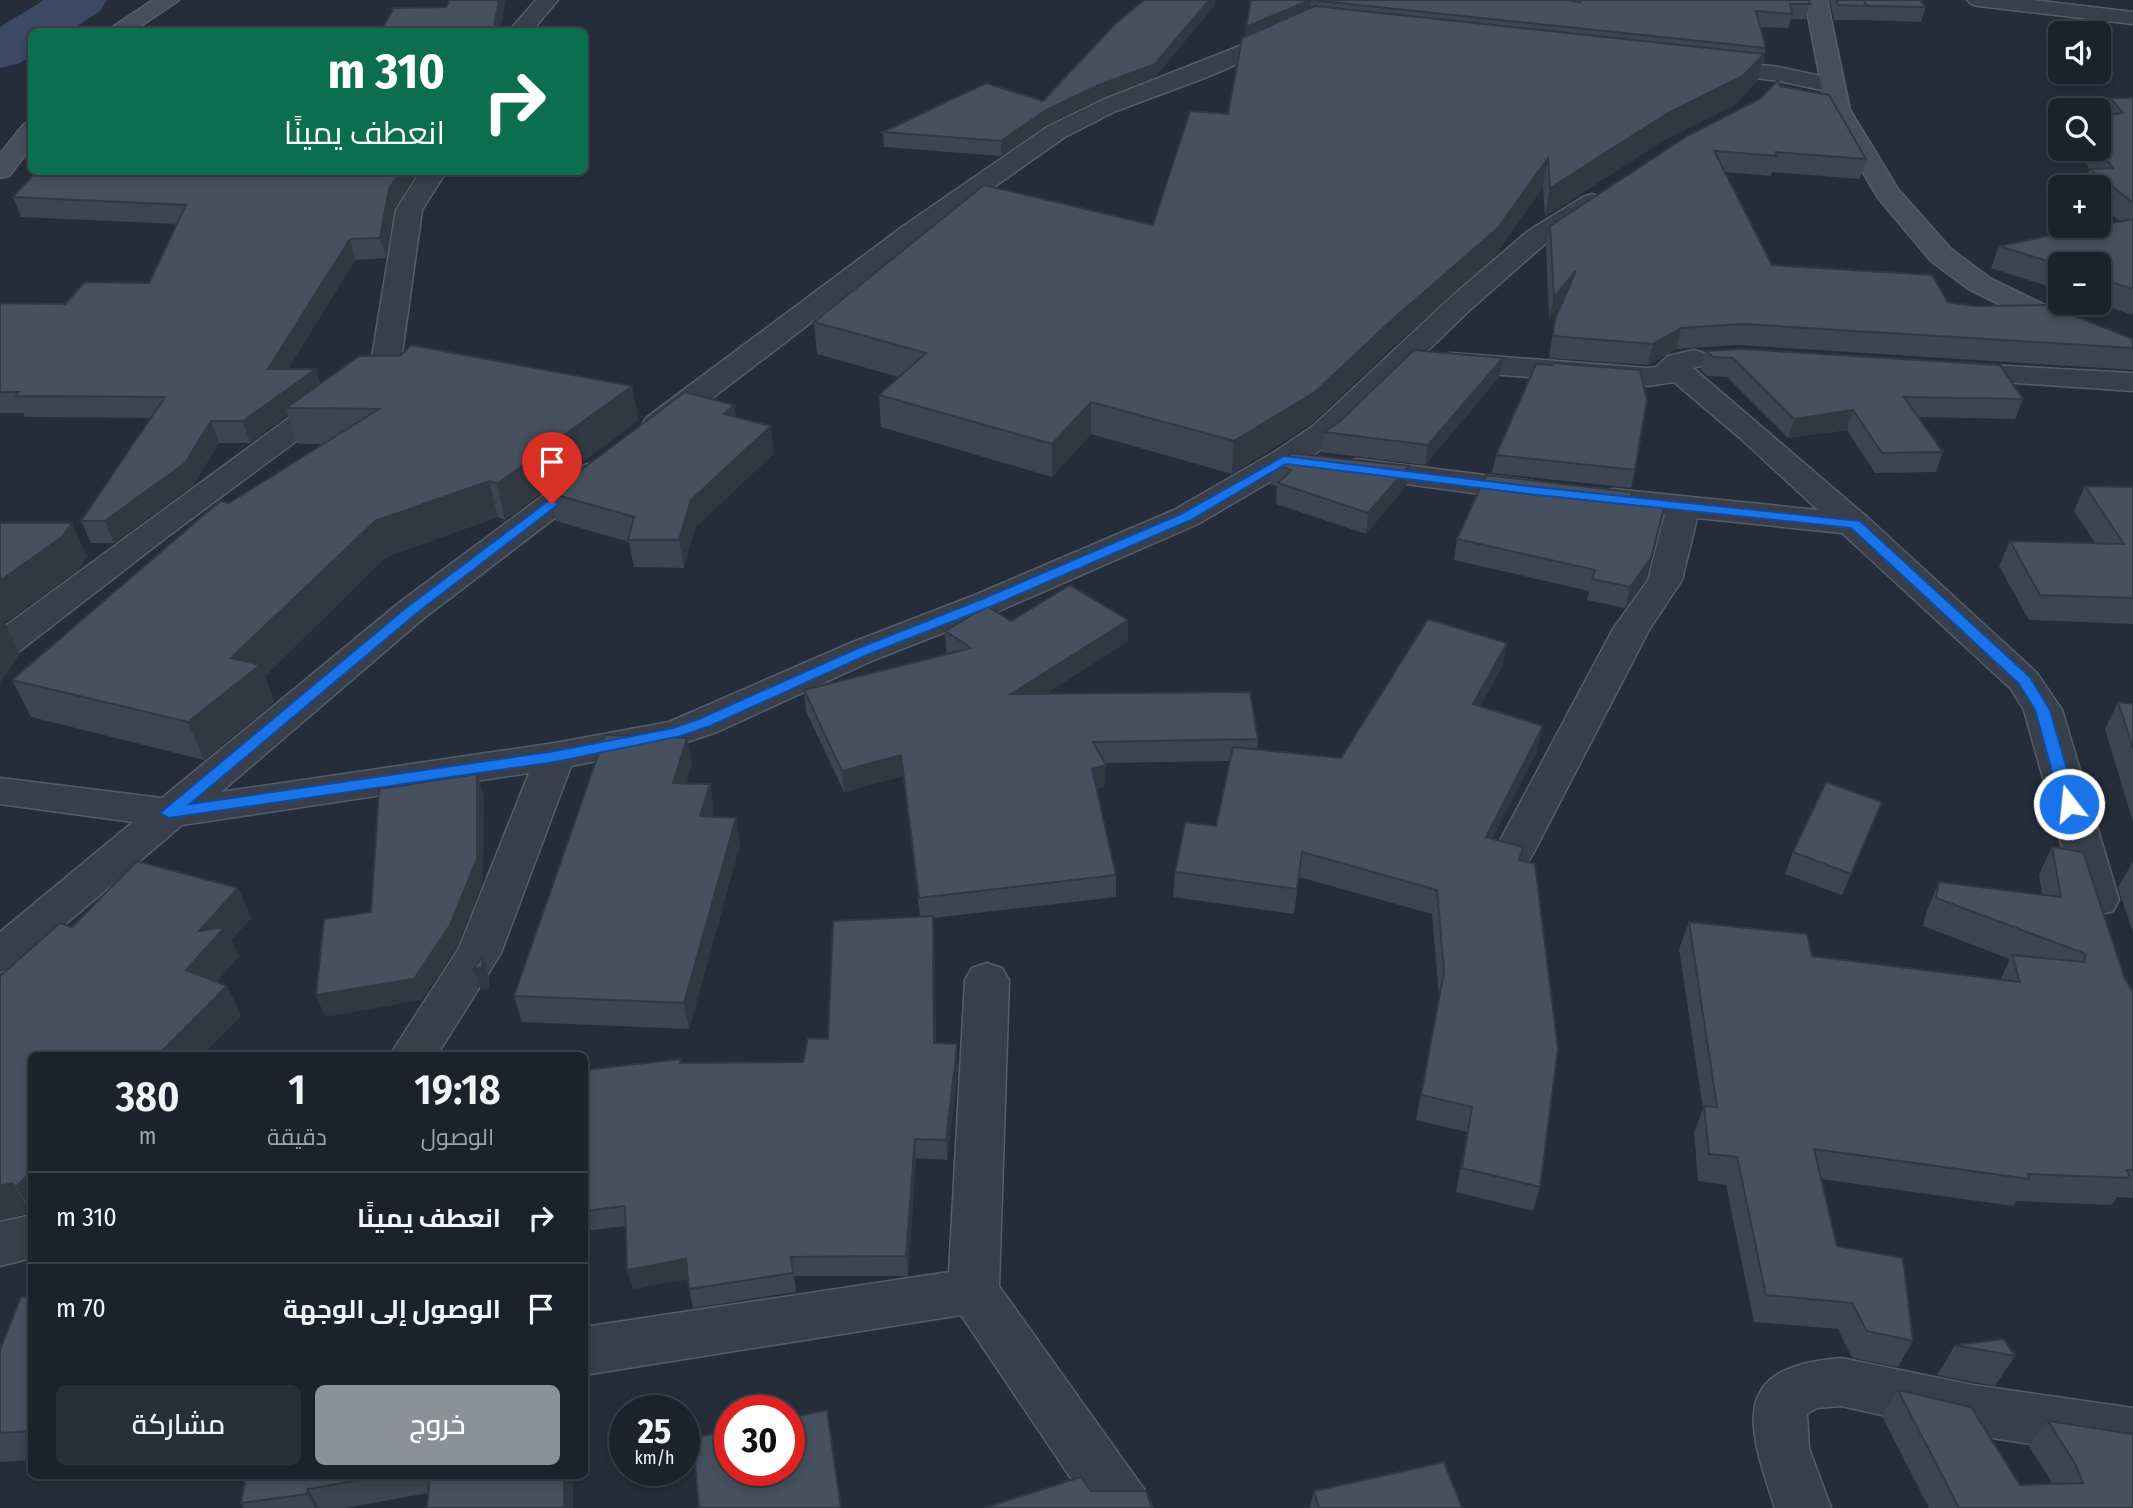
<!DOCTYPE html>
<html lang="ar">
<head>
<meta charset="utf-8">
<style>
	:root { --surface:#1c222c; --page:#292f38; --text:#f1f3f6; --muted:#a0a4a9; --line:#3a3f48; --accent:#8c9099 }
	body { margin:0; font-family:"Fira Sans Condensed",Cairo,sans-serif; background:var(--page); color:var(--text); direction:rtl; height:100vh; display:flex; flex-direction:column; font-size:26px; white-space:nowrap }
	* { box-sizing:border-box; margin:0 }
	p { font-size:23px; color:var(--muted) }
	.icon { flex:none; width:38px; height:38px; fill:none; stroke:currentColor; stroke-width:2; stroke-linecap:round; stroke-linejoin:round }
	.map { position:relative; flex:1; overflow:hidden; direction:ltr }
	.sheet { position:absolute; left:28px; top:1052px; width:560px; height:427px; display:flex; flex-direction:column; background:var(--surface); border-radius:10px; box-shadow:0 4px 10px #0003,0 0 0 2px var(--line); direction:rtl }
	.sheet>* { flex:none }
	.banner { position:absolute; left:28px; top:28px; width:560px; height:147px; border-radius:10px; box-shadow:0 4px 10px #0003,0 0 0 2px var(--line); direction:rtl; background:#0b6e4f; color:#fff; overflow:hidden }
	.buttons { position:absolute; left:2048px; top:21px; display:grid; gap:14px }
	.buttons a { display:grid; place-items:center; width:63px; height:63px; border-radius:10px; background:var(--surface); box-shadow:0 4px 10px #0003,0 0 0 2px var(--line); font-size:35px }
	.speed { position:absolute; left:609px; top:1395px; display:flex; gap:14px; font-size:35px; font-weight:700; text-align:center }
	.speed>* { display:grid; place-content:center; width:91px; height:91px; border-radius:50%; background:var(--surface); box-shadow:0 4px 10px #0003,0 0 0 2px var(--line); line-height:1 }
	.speed small { font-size:18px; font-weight:400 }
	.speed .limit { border:10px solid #d22; background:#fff; color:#111 }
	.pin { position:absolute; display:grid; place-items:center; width:60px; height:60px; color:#fff; margin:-72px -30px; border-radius:50% 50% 50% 0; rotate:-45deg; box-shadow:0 0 7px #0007 }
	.pin .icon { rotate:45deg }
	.me { position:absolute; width:77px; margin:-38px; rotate:344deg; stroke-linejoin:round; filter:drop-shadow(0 0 5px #0008) }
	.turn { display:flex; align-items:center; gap:24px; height:147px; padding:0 28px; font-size:32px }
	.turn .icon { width:91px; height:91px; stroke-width:2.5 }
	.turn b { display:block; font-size:49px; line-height:60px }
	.eta { display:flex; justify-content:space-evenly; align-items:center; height:119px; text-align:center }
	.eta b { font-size:42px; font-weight:600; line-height:49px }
	.button { display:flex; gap:14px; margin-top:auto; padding:14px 28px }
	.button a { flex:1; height:80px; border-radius:10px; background:var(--accent); color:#fff; font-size:28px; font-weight:600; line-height:80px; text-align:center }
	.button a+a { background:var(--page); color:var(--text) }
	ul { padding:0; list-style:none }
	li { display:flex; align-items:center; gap:21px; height:91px; padding:0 28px; border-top:2px solid var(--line) }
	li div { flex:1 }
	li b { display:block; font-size:26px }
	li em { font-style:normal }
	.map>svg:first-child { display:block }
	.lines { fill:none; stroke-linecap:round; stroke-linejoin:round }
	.river { fill:#3b4a62; fill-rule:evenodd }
	.street-casing { stroke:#565d68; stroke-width:3 }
	.secondary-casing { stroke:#565d68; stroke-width:3 }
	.street { fill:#383f4b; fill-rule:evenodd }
	.secondary { fill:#464e5d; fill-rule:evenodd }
	.wall { fill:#3c4551 }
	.shaded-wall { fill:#313842 }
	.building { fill:#46505e; stroke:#313842; stroke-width:2 }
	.route { fill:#1a73e8; stroke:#114b97; stroke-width:2 }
</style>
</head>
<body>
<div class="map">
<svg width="2133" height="1508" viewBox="0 0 2133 1508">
	<rect width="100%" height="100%" fill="#252d3a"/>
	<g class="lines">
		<polygon class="river" points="44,0 107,0 100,11 68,32 32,32 32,55 20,63 0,68 0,27"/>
		<g class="street-casing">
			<g id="street">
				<polygon points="536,0 558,0 531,32 508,32"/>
				<polygon points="1967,0 2033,0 2133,12 2133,24 1978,6 1971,4"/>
				<polygon points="1285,28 1293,30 1296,35 1293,40 1207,77 1116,111 1065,137 920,239 668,432 657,434 646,432 642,425 646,418 902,227 1047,127 1100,101"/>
				<polygon points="1708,59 1779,67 1839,80 1843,85 1839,90 1831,92 1779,81 1700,71 1697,66 1700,61"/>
				<polygon points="420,172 446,172 422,210 401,361 396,367 167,537 13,656 0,659 0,630 372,357 396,210"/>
				<polygon points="1592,194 1601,197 1605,202 1601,207 1546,243 1472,308 1335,440 1295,467 1198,524 999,611 874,660 717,732 675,746 571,766 501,953 437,1055 390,1055 459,948 529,773 182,825 15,967 0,972 0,932 133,822 0,804 0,778 162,798 400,602 584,465 595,462 606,465 611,472 606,479 424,618 221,792 555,743 669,722 848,644 975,595 1174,510 1273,453 1313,426 1452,296 1528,231 1583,197"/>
				<polygon points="1694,350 1704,353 1709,359 1704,365 1693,368 1867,517 2037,673 2062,710 2119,900 2113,911 2098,915 2083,911 2077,900 2024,710 2011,689 1842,533 1697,518 1682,580 1649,630 1534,852 1528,862 1514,866 1500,862 1494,852 1613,629 1648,580 1665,514 1601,506 1597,499 1601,492 1613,489 1818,510 1740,438 1674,382 1648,386 1450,371 1440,368 1435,362 1440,356 1450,353 1648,368 1656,367 1668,356"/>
				<polygon points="1953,363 2133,373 2133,391 1943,378 1938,372 1943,366"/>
				<polygon points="1356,459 1533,481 1544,484 1549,491 1544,498 1533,501 1345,476 1340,469 1345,462"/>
				<polygon points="987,963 1002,968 1009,980 999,1286 1144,1489 1152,1508 1091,1508 961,1315 584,1375 584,1327 949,1272 965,980 972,968"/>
				<polygon points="32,1215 32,1258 0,1266 0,1222"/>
				<path d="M1841 1358 1973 1385 2133 1408V1460L1973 1435 1841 1406 1817 1408 1807 1414 1809 1448 1831 1508H1775C1747 1424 1728 1367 1841 1358Z"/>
			</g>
		</g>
		<g class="secondary-casing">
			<g id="secondary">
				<polygon points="153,0 179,0 132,32 105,32"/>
				<polygon points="1805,0 1827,0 1850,110 1898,189 1951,249 1990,278 2057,311 2133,342 2133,361 2037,323 1970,290 1931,261 1878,198 1826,110"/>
				<polygon points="32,122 32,146 9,176 0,178 0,154 24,124"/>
			</g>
		</g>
		<use href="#street" class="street"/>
		<use href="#secondary" class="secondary"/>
	</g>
	<g class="wall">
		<polygon points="1144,0 1215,0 1215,5 1154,78 1099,99 1046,125 1001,156 884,147 883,132 1043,101"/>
		<polygon points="1251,0 1809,0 1810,4 1806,19 1791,19 1788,28 1760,27 1766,48 1763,63 1761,62 1757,81 1736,104 1662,141 1545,217 1543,187 1493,258 1389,350 1311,424 1232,474 1091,434 1052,477 881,427 879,395 899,377 817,354 814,322 1153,225 1228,114 1245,37"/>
		<polygon points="1829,0 1920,0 1926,7 1921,22 1864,20 1862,19 1862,20 1834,20"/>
		<polygon points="1780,86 1866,159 1860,179 1772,172 1771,176 1725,172 1772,265 1948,302 2133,339 2133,370 1737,345 1676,349 1648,365 1549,358 1555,319 1561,305 1549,319 1546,247 1550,226 1760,99"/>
		<polygon points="2110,98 2133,98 2133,315 2097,303 2098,303 2098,264 2060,264 2060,290 1991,268 1999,246 2121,222 2098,204 2098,187 2083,187 2090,169 2075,149 2098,149 2104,115"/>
		<polygon points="13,197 394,209 386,258 355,260 288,369 316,369 320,384 639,420 505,520 498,517 386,557 265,676 274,702 204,760 31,717 12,680 229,503 324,444 298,444 288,415 250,443 219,443 193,485 114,543 91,543 81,521 151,418 25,417 23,413 0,413 0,304 65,304 149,283 177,224 21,217"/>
		<polygon points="1706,351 2023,399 2015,419 1918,417 1943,452 1936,472 1875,473 1847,430 1788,438 1727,377 1707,376 1701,370"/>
		<polygon points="1499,377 1425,465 1321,452 1324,432 1339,422"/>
		<polygon points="734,405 736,417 774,453 695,528 684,568 634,567 629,542 556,521 550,493"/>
		<polygon points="1496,455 1635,470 1631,488 1492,473"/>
		<polygon points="1272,464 1409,466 1406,486 1366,534 1276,504 1277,486 1270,484"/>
		<polygon points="2085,486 2133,487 2133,624 2029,620 1999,566 2010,541 2095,543 2074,511"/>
		<polygon points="1631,497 1646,579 1625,608 1587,600 1589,591 1454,560 1457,539"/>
		<polygon points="1011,621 1128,641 1045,694 1258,739 1257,749 1341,758 1507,643 1502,667 1480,706 1537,751 1492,838 1523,847 1520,860 1540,1187 1533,1211 1456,1192 1467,1132 1416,1120 1439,996 1432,914 1299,877 1294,914 1173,897 1175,872 1216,826 1230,761 1105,763 1105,786 1096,789 1116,875 1116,897 933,918 934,936 936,1043 958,1064 957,1075 947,1160 916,1158 908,1276 794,1276 796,1292 693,1308 689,1289 688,1279 633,1289 626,1226 584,1231 584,1070 682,1063 803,1062 828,1039 920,917 903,776 844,792 806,711 804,690 948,654 946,652 945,631"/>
		<polygon points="2118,702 2133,704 2133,822 2105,729"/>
		<polygon points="692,764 686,783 710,784 714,810 712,817 736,818 740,844 689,1029 522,1022 514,996"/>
		<polygon points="1882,802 1842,895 1785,874 1793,852"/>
		<polygon points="2052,847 2133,992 2133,1198 2117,1197 2112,1205 2016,1201 2013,1206 1821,1179 1837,1246 1913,1341 1898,1367 1852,1358 1838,1329 1754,1322 1726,1185 1698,1181 1694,1133 1703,1109 1679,949 1689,922 1812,956 2000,980 2010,959 1923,926 1927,910 1939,882 2042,895 2039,874"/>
		<polygon points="137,861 238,888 251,918 231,940 239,956 216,982 227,986 241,1016 202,1055 32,1055 32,1212 0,1220 0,976 60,923 72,927"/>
		<polygon points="2133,861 2133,932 2118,888"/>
		<polygon points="32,1297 32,1460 0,1462 0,1350"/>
		<polygon points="1955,1345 2015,1356 1995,1386 1937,1375"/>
		<polygon points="1898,1390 2020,1485 2053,1484 2029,1446 2048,1421 2133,1508 1929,1508 1882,1416"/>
		<polygon points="246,1475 573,1475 573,1508 428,1493 345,1508 244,1508 241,1503"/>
		<polygon points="1314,1491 1462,1508 1310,1508"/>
	</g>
	<g class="shaded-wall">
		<polygon points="499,0 506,0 500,32 493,32"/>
		<polygon points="1209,0 1215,0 1215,5 1154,78 1099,99 1046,125 1001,156 1001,141"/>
		<polygon points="1311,0 1309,14 1245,41 1246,27"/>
		<polygon points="1764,54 1757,81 1736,104 1662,141 1545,217 1550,188 1668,113"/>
		<polygon points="1548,158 1543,187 1493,258 1389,350 1311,424 1232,474 1234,441"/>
		<polygon points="400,172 418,172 394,209 386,258 380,238 389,189"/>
		<polygon points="350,239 355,260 275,390 268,369"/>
		<polygon points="1576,271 1572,292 1549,319 1554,297"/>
		<polygon points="1681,328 1676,349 1648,365 1653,344"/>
		<polygon points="1503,358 1499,377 1425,465 1428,445"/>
		<polygon points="316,369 322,390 286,408 288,415 250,443 243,421"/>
		<polygon points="632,386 639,420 505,520 497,484"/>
		<polygon points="1091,402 1091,434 1052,477 1052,444"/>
		<polygon points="734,405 738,432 724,414"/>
		<polygon points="1853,410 1847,430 1788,438 1794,419"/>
		<polygon points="211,421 219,443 193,485 114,543 105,521"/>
		<polygon points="771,426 774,453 695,528 684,568 679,540 691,500"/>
		<polygon points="1409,466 1406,486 1366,534 1368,513"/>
		<polygon points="489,481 498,517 386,557 265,676 274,702 204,760 188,722 231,658 375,521"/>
		<polygon points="72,523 87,556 78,570 5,623 20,654 0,683 0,581"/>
		<polygon points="1651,558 1646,579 1625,608 1630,587"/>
		<polygon points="1128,620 1128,641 1012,716 1011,694"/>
		<polygon points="1507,643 1502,667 1468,728 1473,704"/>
		<polygon points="1543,726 1537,751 1481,861 1486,837"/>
		<polygon points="687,738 692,764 679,809 673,783"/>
		<polygon points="901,755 903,776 844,792 842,771"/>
		<polygon points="1106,765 1105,786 1091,790 1092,769"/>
		<polygon points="477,774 484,796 483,881 457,947 422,1000 325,1017 316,995"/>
		<polygon points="710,784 714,810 705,842 700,816"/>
		<polygon points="736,818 740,844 689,1029 684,1003"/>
		<polygon points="238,888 251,918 231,940 239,956 200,1000 186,970 199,931"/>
		<polygon points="933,916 934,936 936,1063 934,1043"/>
		<polygon points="482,956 489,977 489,989 481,990 474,969"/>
		<polygon points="227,986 241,1016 202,1055 158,1055"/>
		<polygon points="957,1044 957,1075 947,1160 946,1140"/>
		<polygon points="915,1139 916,1158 908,1276 906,1256"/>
		<polygon points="32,1171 32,1211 16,1187"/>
		<polygon points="12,1183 31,1212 0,1220 0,1186"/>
		<polygon points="686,1259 691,1279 633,1289 627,1270"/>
		<polygon points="57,1475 74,1475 61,1481"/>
		<rect x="564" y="1475" width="9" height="33"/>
		<polygon points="308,1489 319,1508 315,1508 307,1494"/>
	</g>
	<g class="building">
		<polygon points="450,0 499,0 493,32 368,32 381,30 394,8 446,7"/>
		<polygon points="1144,0 1209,0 1155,64 1099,85 1046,110 1001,141 883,132 986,83 1043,101 1115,24"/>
		<polygon points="1251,0 1310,0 1246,27"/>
		<polygon points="1311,0 1568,0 1580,2 1580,0 1809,0 1810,4 1790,4 1792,14 1756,11 1766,48"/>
		<polygon points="1837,0 1920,0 1926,7 1869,6 1864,2 1866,6 1838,5"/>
		<polygon points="1315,6 1764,54 1743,76 1668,113 1550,188 1548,158 1498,228 1393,319 1315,392 1234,441 1091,402 1052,444 879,395 926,353 814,322 984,185 1153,225 1190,111 1228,114 1242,38"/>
		<polygon points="1778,80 1780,86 1829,95 1866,159 1776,152 1777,156 1714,151 1772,265 1932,275 1948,302 1974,306 2047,305 2133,339 2133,348 1743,324 1681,328 1653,344 1553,336 1555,319 1576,271 1554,297 1550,226 1687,136 1760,99"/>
		<polygon points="2110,98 2133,98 2133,203 2090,169 2113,168 2098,148 2098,116 2123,113"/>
		<polygon points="36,172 400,172 389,189 380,238 350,239 268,369 316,369 243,421 211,421 185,463 105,521 81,521 165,397 16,396 19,392 0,392 0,304 1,303 65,304 85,282 149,283 186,205 13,197"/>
		<polygon points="2133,219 2133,289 2098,278 2098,264 2060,264 2060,265 1999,246"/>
		<polygon points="411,345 632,386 497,484 489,481 375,521 231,658 260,665 188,722 12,680 220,501 229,503 379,409 286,408 359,356 400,356"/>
		<polygon points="1742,349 2000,365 2023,399 1904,397 1943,452 1882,453 1853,410 1794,419 1733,358 1713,357 1706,351"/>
		<polygon points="1414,350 1503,358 1428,445 1324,432 1339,422"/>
		<polygon points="1552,363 1640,370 1647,400 1635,470 1496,455 1536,364 1552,365"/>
		<polygon points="685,392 734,405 724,414 771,426 691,500 679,540 628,540 634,517 550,493"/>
		<polygon points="1292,453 1409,466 1368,513 1278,483 1291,470 1272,464"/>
		<polygon points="1486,475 1632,492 1631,497 1665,504 1651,558 1630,587 1592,579 1595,570 1457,539"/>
		<polygon points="2085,486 2133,487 2133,598 2040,595 2010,541 2124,544"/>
		<polygon points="0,523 72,523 63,536 0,581"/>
		<polygon points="1070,585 1128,620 1011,694 1250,692 1258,739 1093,742 1106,765 1092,769 1116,875 919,898 901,755 842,771 804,690 971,648 945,631 987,606 1011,621"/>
		<polygon points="1428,619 1507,643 1473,704 1543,726 1486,837 1523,847 1519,860 1535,864 1558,1049 1540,1187 1462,1168 1472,1107 1421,1095 1444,972 1437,890 1302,852 1297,889 1175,872 1185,822 1216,826 1233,747 1341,758"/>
		<polygon points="2118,702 2133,704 2133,748"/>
		<polygon points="605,735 687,738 673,783 710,784 700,816 736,818 684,1003 514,996"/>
		<polygon points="477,774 477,859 450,925 414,979 316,995 324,919 371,912 379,789"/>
		<polygon points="1826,782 1882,802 1851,874 1793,852"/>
		<polygon points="2052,847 2083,852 2125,979 2133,992 2133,1170 2127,1170 2130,1178 2028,1174 2029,1179 1814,1149 1837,1246 1903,1258 1913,1341 1867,1331 1852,1303 1766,1295 1737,1157 1709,1154 1704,1106 1717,1107 1689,922 1807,934 1812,956 2020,982 2012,955 2084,962 2086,954 1936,898 1939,882 2061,897"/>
		<polygon points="137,861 238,888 199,931 225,927 186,970 227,986 158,1055 32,1055 32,1171 16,1187 12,1183 0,1186 0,976 60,923 72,927"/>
		<polygon points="933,916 934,1043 957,1044 956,1055 946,1140 915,1139 906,1256 791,1257 793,1273 689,1289 686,1259 627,1270 625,1206 584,1211 584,1070 681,1059 680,1063 803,1062 808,1038 828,1039 833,921"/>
		<polygon points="482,956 482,968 474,969"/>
		<polygon points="21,1297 32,1297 32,1431 0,1433 0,1350"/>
		<polygon points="2004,1339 2015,1356 1955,1345"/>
		<polygon points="1898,1390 1971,1407 2020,1485 2083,1483 2074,1462 2048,1421 2133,1434 2133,1508 1959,1508"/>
		<polygon points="827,1410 841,1508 699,1508 693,1438 730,1430 730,1470 789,1470 789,1418"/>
		<polygon points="1444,1462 1462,1508 1319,1508 1314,1491"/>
		<polygon points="246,1475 388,1475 308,1489 307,1494 241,1503"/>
		<polygon points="430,1475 564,1475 564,1508 427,1508"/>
		<polygon points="1081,1477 1091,1491 1146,1491 1152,1508 984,1508"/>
	</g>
	<polygon class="route" points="1284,456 1537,487 1860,521 2030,677 2050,710 2077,804 2069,809 2061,804 2035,710 2019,684 1851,528 1537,495 1286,464 1191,520 992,606 867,655 710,726 681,736 555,762 169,818 160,813 407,607 548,501 552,500 559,504 417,613 190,804 555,751 673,728 699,719 856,649 982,599 1181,514"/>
</svg>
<div class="buttons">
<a><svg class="icon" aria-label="sound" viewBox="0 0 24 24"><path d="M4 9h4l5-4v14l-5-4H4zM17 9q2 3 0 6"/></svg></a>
<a><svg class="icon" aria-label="search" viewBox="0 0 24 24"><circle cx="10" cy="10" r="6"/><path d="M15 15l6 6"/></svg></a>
<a>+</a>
<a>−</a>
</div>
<div class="speed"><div>25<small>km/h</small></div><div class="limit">30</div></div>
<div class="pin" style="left:552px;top:504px;background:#d93025"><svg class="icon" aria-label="arrive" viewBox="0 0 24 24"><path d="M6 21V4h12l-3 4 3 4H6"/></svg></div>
<svg class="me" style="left:2069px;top:804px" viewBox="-20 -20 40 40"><circle r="17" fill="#1a73e8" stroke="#fff" stroke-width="3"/><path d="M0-11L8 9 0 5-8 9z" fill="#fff"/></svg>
<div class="banner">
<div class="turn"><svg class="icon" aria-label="right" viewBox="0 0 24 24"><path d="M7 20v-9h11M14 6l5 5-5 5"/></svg><div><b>310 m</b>انعطف يمينًا</div></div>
</div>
<section class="sheet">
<div class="eta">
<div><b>19:18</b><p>الوصول</p></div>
<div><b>1</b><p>دقيقة</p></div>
<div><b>380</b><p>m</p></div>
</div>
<ul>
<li><svg class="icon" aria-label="right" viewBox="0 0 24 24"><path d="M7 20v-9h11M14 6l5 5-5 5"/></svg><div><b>انعطف يمينًا</b></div><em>310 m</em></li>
<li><svg class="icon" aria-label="arrive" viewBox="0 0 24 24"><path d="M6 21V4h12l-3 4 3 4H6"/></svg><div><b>الوصول إلى الوجهة</b></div><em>70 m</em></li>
</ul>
<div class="button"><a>خروج</a><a>مشاركة</a></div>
</section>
</div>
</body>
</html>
